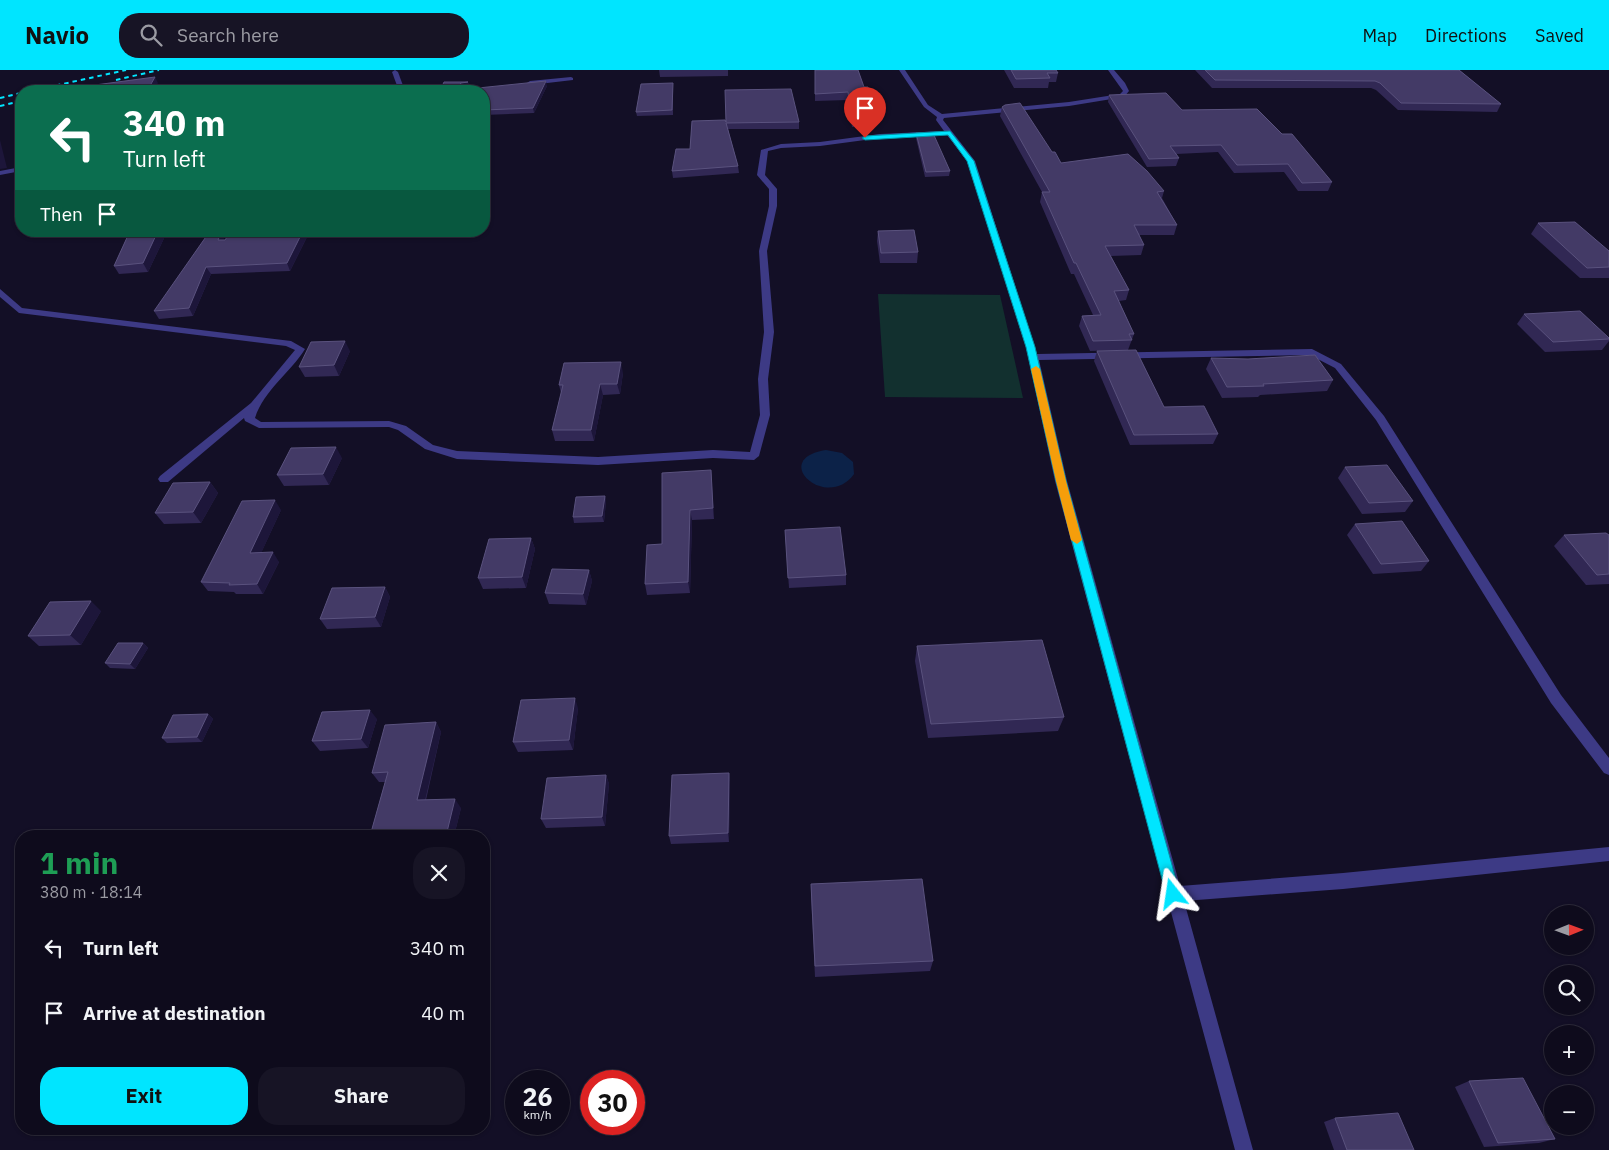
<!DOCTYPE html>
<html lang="en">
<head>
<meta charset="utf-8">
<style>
	:root { --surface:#0e0b1c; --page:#171425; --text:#f1f3f6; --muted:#9b9ba3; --line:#2e2b3b; --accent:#00e5ff }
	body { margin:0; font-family:"IBM Plex Sans",sans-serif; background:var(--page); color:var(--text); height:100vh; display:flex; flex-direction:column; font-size:19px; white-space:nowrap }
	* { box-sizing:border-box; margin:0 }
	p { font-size:16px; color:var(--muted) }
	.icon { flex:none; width:28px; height:28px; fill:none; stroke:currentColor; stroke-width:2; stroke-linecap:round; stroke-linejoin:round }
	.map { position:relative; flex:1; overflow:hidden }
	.side { position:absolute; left:15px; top:760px; width:475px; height:305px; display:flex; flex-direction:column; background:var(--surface); border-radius:20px; box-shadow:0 1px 4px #0004,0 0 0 1px var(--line) }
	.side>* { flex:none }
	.banner { position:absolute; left:15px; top:15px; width:475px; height:152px; border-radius:20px; box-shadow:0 1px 4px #0004,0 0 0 1px var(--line); background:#0b6e4f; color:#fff; overflow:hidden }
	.needle { width:32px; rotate:89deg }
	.tools { position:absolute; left:1544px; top:835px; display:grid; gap:10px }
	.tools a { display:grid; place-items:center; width:50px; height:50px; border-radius:50%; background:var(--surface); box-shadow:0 1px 4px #0004,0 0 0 1px var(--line); font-size:25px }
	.speed { position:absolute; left:505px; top:1000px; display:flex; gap:10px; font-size:25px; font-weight:700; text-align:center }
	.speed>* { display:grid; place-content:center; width:65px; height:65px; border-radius:50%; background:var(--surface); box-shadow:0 1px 4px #0004,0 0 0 1px var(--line); line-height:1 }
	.speed small { font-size:12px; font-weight:400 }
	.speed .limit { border:8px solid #d22; background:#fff; color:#111 }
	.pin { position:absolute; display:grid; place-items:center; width:42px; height:42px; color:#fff; margin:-51px -21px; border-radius:50% 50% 50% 0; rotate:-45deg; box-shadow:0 0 5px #0007 }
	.pin .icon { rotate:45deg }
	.me { position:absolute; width:55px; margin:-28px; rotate:345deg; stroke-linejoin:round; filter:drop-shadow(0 0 4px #0008) }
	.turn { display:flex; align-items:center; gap:18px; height:105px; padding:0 25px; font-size:22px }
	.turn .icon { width:65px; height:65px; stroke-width:2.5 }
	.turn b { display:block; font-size:35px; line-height:42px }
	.then { display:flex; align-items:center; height:48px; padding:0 25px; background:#0003; gap:10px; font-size:19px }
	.round { display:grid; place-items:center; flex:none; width:52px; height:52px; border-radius:20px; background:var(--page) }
	.summary { display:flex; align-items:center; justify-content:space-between; height:85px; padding:0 25px }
	h1 { font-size:30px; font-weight:700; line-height:38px; color:#1e9e55 }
	.action { display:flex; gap:10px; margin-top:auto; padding:10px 25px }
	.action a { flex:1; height:58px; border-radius:20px; background:var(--accent); color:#111; font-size:20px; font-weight:700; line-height:58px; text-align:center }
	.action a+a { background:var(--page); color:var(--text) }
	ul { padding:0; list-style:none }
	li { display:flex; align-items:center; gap:15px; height:65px; padding:0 25px }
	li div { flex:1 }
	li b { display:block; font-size:19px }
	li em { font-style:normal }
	header { display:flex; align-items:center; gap:30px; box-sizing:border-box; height:70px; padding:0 25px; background:var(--accent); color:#111 }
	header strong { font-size:24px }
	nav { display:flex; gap:28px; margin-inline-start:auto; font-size:18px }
	.search { width:350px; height:45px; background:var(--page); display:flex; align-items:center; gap:12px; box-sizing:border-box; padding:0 18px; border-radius:20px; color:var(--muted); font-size:19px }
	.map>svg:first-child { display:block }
	.green { fill:#12302f }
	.water { fill:#0c2248 }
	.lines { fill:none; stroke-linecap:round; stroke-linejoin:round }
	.minor { fill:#3d3a85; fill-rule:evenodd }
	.rail { stroke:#00e5ff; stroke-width:2; stroke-dasharray:4.5 4; stroke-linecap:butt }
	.wall { fill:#312854 }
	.shaded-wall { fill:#1d163a }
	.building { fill:#433a66; stroke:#5a527e }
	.route { fill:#00e5ff; stroke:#0095a6 }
	.slow { fill:#f59e0b }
</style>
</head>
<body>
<header>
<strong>Navio</strong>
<div class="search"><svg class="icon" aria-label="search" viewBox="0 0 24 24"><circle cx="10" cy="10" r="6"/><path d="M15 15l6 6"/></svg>Search here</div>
<nav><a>Map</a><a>Directions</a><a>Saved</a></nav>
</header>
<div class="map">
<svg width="1609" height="1080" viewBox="0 0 1609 1080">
	<rect width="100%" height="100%" fill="#130f26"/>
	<polygon class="green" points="878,224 1000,225 1023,328 885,327"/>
	<path class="water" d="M826 380 842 383 853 392 854 404C827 442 768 389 826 380Z"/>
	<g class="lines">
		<g class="minor">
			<polygon points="395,0 398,2 405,21 399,21 392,2"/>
			<path d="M899 0H905L928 35 942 44 1069 32 1120 24 1123 21 1108 0H1114L1125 13 1129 21 1124 27 1069 36 944 48 943 50 975 91 1037 284 1312 279 1341 294 1384 346 1561 625 1609 688V705L1604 703 1551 633 1376 350 1335 298 1310 285 1039 290 1067 411 1180 816 1343 803 1609 777V791L1343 819 1184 831 1253 1080H1235L1055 411 1026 277 967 91 947 65 880 68 820 76 781 78 768 81 765 105 777 119V136L767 181 774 262 768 309 770 345 759 386 754 390 713 388 598 395 457 389 425 379 398 360 389 357 259 358 245 351 244 348 168 412H160L158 409 160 406 251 333 295 280 286 276 19 243 0 227V219L22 238 291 271 305 279C290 303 264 320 255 348L261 352 389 351 406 356 433 375 457 381 598 387 713 380 750 382 760 345 758 309 764 262 759 181 769 136V119L757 105 761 80 781 74 820 72 880 64 944 61 936 50 937 47 924 37Z"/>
			<polygon points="571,7 573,8 573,10 530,15 527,13 530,11"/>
			<polygon points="21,97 21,101 0,105 0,101"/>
		</g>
		<g class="rail">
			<polyline points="116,10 159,0"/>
			<polyline points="31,21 126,0"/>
			<polyline points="0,28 21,23"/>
			<polyline points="0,36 21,31"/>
		</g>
	</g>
	<g class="wall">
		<polygon points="659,0 728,0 728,6 660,7"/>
		<polygon points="815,0 858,0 874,49 874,57 852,57 848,30 815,31"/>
		<polygon points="1004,0 1056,0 1058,3 1056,12 1049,12 1048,18 1014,18"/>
		<polygon points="1195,0 1459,0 1501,34 1497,42 1398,40 1376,20 1371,18 1212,18"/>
		<polygon points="468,12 469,16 462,18 478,18 547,16 534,43 484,45 484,21 440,21"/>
		<polygon points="673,18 673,45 637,46 636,42"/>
		<polygon points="1109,25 1182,40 1282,64 1332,112 1328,121 1298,121 1284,102 1234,103 1218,82 1176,84 1179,88 1176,96 1147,97 1108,32"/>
		<polygon points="1002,37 1052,82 1061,93 1164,121 1162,128 1177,155 1174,165 1139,165 1144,175 1141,185 1111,186 1129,220 1126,230 1119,231 1134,264 1128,280 1090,281 1079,256 1082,246 1093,245 1074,204 1071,204 1040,132 1042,122 1000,46"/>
		<polygon points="692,51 799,52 799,59 728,59 738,96 739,103 673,108 672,101 690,79"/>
		<polygon points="916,63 950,101 949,106 925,107 916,68"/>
		<polygon points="1538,153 1609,181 1609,208 1580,208 1531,164"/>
		<polygon points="130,161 167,162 148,202 119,204 114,196"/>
		<polygon points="231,161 310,161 290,201 211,204 193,246 159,249 154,241 221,163 224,170 225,170"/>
		<polygon points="878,161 918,182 917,193 880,193 877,171"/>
		<polygon points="1524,244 1609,268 1609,271 1602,280 1545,282 1517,254"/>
		<polygon points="350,281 339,306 305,307 299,297"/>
		<polygon points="1097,281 1164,337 1218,364 1213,374 1130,375 1094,291"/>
		<polygon points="1211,288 1333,310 1327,321 1260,325 1258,327 1222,328 1206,299"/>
		<polygon points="623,303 620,324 603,325 594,371 555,371 552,360 561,323 559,315"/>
		<polygon points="342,388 329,415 284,416 277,405"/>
		<polygon points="1345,397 1413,431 1405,442 1362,444 1338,408"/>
		<polygon points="711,400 714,449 692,450 690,523 647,525 645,514 662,474"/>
		<polygon points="210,412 218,423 201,453 164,454 155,443"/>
		<polygon points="605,426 606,431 604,452 574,453 573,447"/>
		<polygon points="281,440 261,483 279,492 263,524 236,524 234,522 208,521 201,512"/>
		<polygon points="1355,454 1429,491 1421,501 1373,504 1347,465"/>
		<polygon points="785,460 846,505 846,515 789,518"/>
		<polygon points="1564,465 1609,465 1609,514 1586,515 1554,476"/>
		<polygon points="531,468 535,479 526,518 483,519 478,508"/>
		<polygon points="589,500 592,511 586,535 549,534 545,523"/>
		<polygon points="385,517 390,527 381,557 327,559 320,549"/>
		<polygon points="101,541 81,575 39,576 28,566"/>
		<polygon points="143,573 148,578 135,599 110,598 105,593"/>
		<polygon points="917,576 1064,647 1058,661 928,668 915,591"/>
		<polygon points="578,638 573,680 518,682 513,672"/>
		<polygon points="208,644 213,649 202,672 167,673 162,668"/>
		<polygon points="377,649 368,678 320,681 312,671"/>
		<polygon points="436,652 441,662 426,730 461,738 454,766 370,766 385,712 379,712 372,703"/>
		<polygon points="729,703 730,712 729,772 671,774 669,766"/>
		<polygon points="606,705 609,714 605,756 546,758 541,749"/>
		<polygon points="811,814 933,891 930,901 815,907 811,826"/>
		<polygon points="1469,1011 1555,1069 1539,1073 1484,1077 1455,1017"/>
		<polygon points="1335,1048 1414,1080 1334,1080 1324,1052"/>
	</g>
	<g class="shaded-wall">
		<polygon points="155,7 158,13 153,21 147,21"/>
		<polygon points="546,11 547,16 534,43 533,38"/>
		<polygon points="468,12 469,16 457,18 461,13"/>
		<polygon points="0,70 7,98 0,99"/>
		<polygon points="158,161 167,162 148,202 143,193"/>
		<polygon points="303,161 310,161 290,201 287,193"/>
		<polygon points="221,163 225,170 218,170"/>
		<polygon points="206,197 211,204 193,246 189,238"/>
		<polygon points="345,271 350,281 339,306 334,295"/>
		<polygon points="621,292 623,303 620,324 617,314"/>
		<polygon points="600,314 603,325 594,371 591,360"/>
		<polygon points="336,377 342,388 329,415 323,404"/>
		<polygon points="711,400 712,411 714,449 713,438"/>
		<polygon points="210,412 218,423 201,453 193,442"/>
		<polygon points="605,426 606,431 604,452 602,446"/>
		<polygon points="275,430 281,440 257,492 250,483"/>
		<polygon points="690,440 692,450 690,523 688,512"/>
		<polygon points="531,468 535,479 526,518 522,507"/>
		<polygon points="273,482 279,492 263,524 257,514"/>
		<polygon points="589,500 592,511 586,535 583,524"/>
		<polygon points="385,517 390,527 381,557 375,547"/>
		<polygon points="91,531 101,541 81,575 70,565"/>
		<polygon points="143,573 148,578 135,599 130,594"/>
		<polygon points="575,628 578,638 573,680 569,670"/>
		<polygon points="370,640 377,649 368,678 361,669"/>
		<polygon points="208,644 213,649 202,672 197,667"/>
		<polygon points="436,652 441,662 423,739 417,730"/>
		<polygon points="729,703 730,712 729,772 728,763"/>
		<polygon points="606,705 609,714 605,756 602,747"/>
		<polygon points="455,729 461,738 454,766 446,766"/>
		<polygon points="210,761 216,766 208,766"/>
	</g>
	<g class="building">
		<polygon points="815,0 858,0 864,17 868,17 874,49 852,49 848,22 815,24"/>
		<polygon points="1011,0 1056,0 1058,3 1047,3 1050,8 1016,9"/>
		<polygon points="1205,0 1459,0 1501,34 1401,33 1380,13 1375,11 1215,10"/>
		<polygon points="155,7 147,21 94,21 95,15"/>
		<polygon points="546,11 533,38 484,40 484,21 440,21 444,12 468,12 461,13 457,18 478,18"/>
		<polygon points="673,13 672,40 636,42 641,14"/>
		<polygon points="791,19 799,52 726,53 738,96 672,101 676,79 690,79 692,51 725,50 726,52 725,20"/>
		<polygon points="1166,23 1182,40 1257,39 1282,64 1292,64 1332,112 1302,113 1288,94 1237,95 1221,75 1170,76 1179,88 1149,89 1109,25"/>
		<polygon points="1020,33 1052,82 1055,82 1061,93 1128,84 1147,101 1164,121 1157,122 1177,155 1134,155 1144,175 1105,176 1129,220 1114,221 1134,264 1129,264 1132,270 1093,271 1082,246 1101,245 1076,193 1074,193 1042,122 1050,122 1002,37 1005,35"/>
		<polygon points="916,63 933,63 950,101 926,102"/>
		<polygon points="1575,152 1609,181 1609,197 1587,198 1538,153"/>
		<polygon points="914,160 918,182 881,183 878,161"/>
		<polygon points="130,161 158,161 143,193 114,196"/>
		<polygon points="210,161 218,161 221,163 218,170 225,170 231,161 303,161 287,193 206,197 189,238 154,241"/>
		<polygon points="1580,241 1609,268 1609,269 1553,272 1524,244"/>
		<polygon points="345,271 334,295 299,297 311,272"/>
		<polygon points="1136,280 1164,337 1204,336 1218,364 1134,365 1097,281"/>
		<polygon points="1315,285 1333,310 1263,314 1264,316 1227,317 1211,288 1248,289"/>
		<polygon points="621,292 617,314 600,314 591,360 552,360 563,315 559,315 564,293"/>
		<polygon points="336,377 323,404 277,405 291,378"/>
		<polygon points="1387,395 1413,431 1369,433 1345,397"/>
		<polygon points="711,400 713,438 690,440 688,512 645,514 647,475 662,474 662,403"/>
		<polygon points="210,412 193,442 155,443 173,413"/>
		<polygon points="605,426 602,446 573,447 576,427"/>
		<polygon points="275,430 250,483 273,482 257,514 229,515 230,513 201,512 242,431"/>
		<polygon points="1402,451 1429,491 1381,494 1355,454"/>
		<polygon points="840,457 846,505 788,508 785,460"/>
		<polygon points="1606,463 1609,465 1609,504 1597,505 1564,465"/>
		<polygon points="531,468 522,507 478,508 489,469"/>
		<polygon points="552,499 589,500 583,524 545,523"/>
		<polygon points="385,517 375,547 320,549 332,518"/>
		<polygon points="91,531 70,565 28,566 50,532"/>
		<polygon points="1042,570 1064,647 931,654 917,576"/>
		<polygon points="118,573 143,573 130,594 105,593"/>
		<polygon points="575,628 569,670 513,672 521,630"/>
		<polygon points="370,640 361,669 312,671 322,642"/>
		<polygon points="208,644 197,667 162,668 173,645"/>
		<polygon points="436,652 417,730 455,729 446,766 370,766 388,702 372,703 385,655"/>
		<polygon points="729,703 728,763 669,766 672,705"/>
		<polygon points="606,705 602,747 541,749 547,708"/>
		<polygon points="210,761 208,766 168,766 170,762"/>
		<polygon points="922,809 933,891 815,896 811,814"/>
		<polygon points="1523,1008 1555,1069 1498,1073 1469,1011"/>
		<polygon points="1398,1043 1414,1080 1347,1080 1335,1048"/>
	</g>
	<polygon class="route" points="950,61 974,91 1035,277 1066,411 1180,824 1178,829 1173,831 1168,829 1166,824 1056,411 1026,277 967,91 948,65 865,70 862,68 865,66"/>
	<polygon class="slow" points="1036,296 1040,299 1066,411 1082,470 1077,474 1071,470 1056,411 1031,299"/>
</svg>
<div class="tools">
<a><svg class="needle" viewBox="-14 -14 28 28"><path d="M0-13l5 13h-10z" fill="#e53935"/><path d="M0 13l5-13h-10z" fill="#9b9ba3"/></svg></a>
<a><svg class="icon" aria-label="search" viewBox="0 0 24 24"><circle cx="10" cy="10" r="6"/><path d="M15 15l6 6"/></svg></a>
<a>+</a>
<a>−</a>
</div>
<div class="speed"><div>26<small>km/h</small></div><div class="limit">30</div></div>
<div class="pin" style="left:865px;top:68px;background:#d93025"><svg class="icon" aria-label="arrive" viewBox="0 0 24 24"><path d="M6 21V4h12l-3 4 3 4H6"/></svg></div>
<svg class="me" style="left:1173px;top:824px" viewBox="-20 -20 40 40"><path d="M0-17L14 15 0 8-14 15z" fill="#00e5ff" stroke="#fff" stroke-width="4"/></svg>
<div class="banner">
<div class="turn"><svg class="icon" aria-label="left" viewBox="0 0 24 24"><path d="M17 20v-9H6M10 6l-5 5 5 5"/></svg><div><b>340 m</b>Turn left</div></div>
<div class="then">Then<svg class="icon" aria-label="arrive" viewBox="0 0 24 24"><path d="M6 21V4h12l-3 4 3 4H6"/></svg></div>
</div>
<section class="side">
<div class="summary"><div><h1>1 min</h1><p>380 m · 18:14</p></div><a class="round"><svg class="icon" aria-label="close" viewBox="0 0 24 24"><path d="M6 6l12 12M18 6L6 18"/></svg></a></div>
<ul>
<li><svg class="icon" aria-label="left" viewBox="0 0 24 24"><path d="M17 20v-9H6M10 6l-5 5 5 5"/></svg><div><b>Turn left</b></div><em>340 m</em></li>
<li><svg class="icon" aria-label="arrive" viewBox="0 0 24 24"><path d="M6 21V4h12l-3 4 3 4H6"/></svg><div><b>Arrive at destination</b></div><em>40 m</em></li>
</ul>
<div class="action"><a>Exit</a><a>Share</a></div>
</section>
</div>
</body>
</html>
